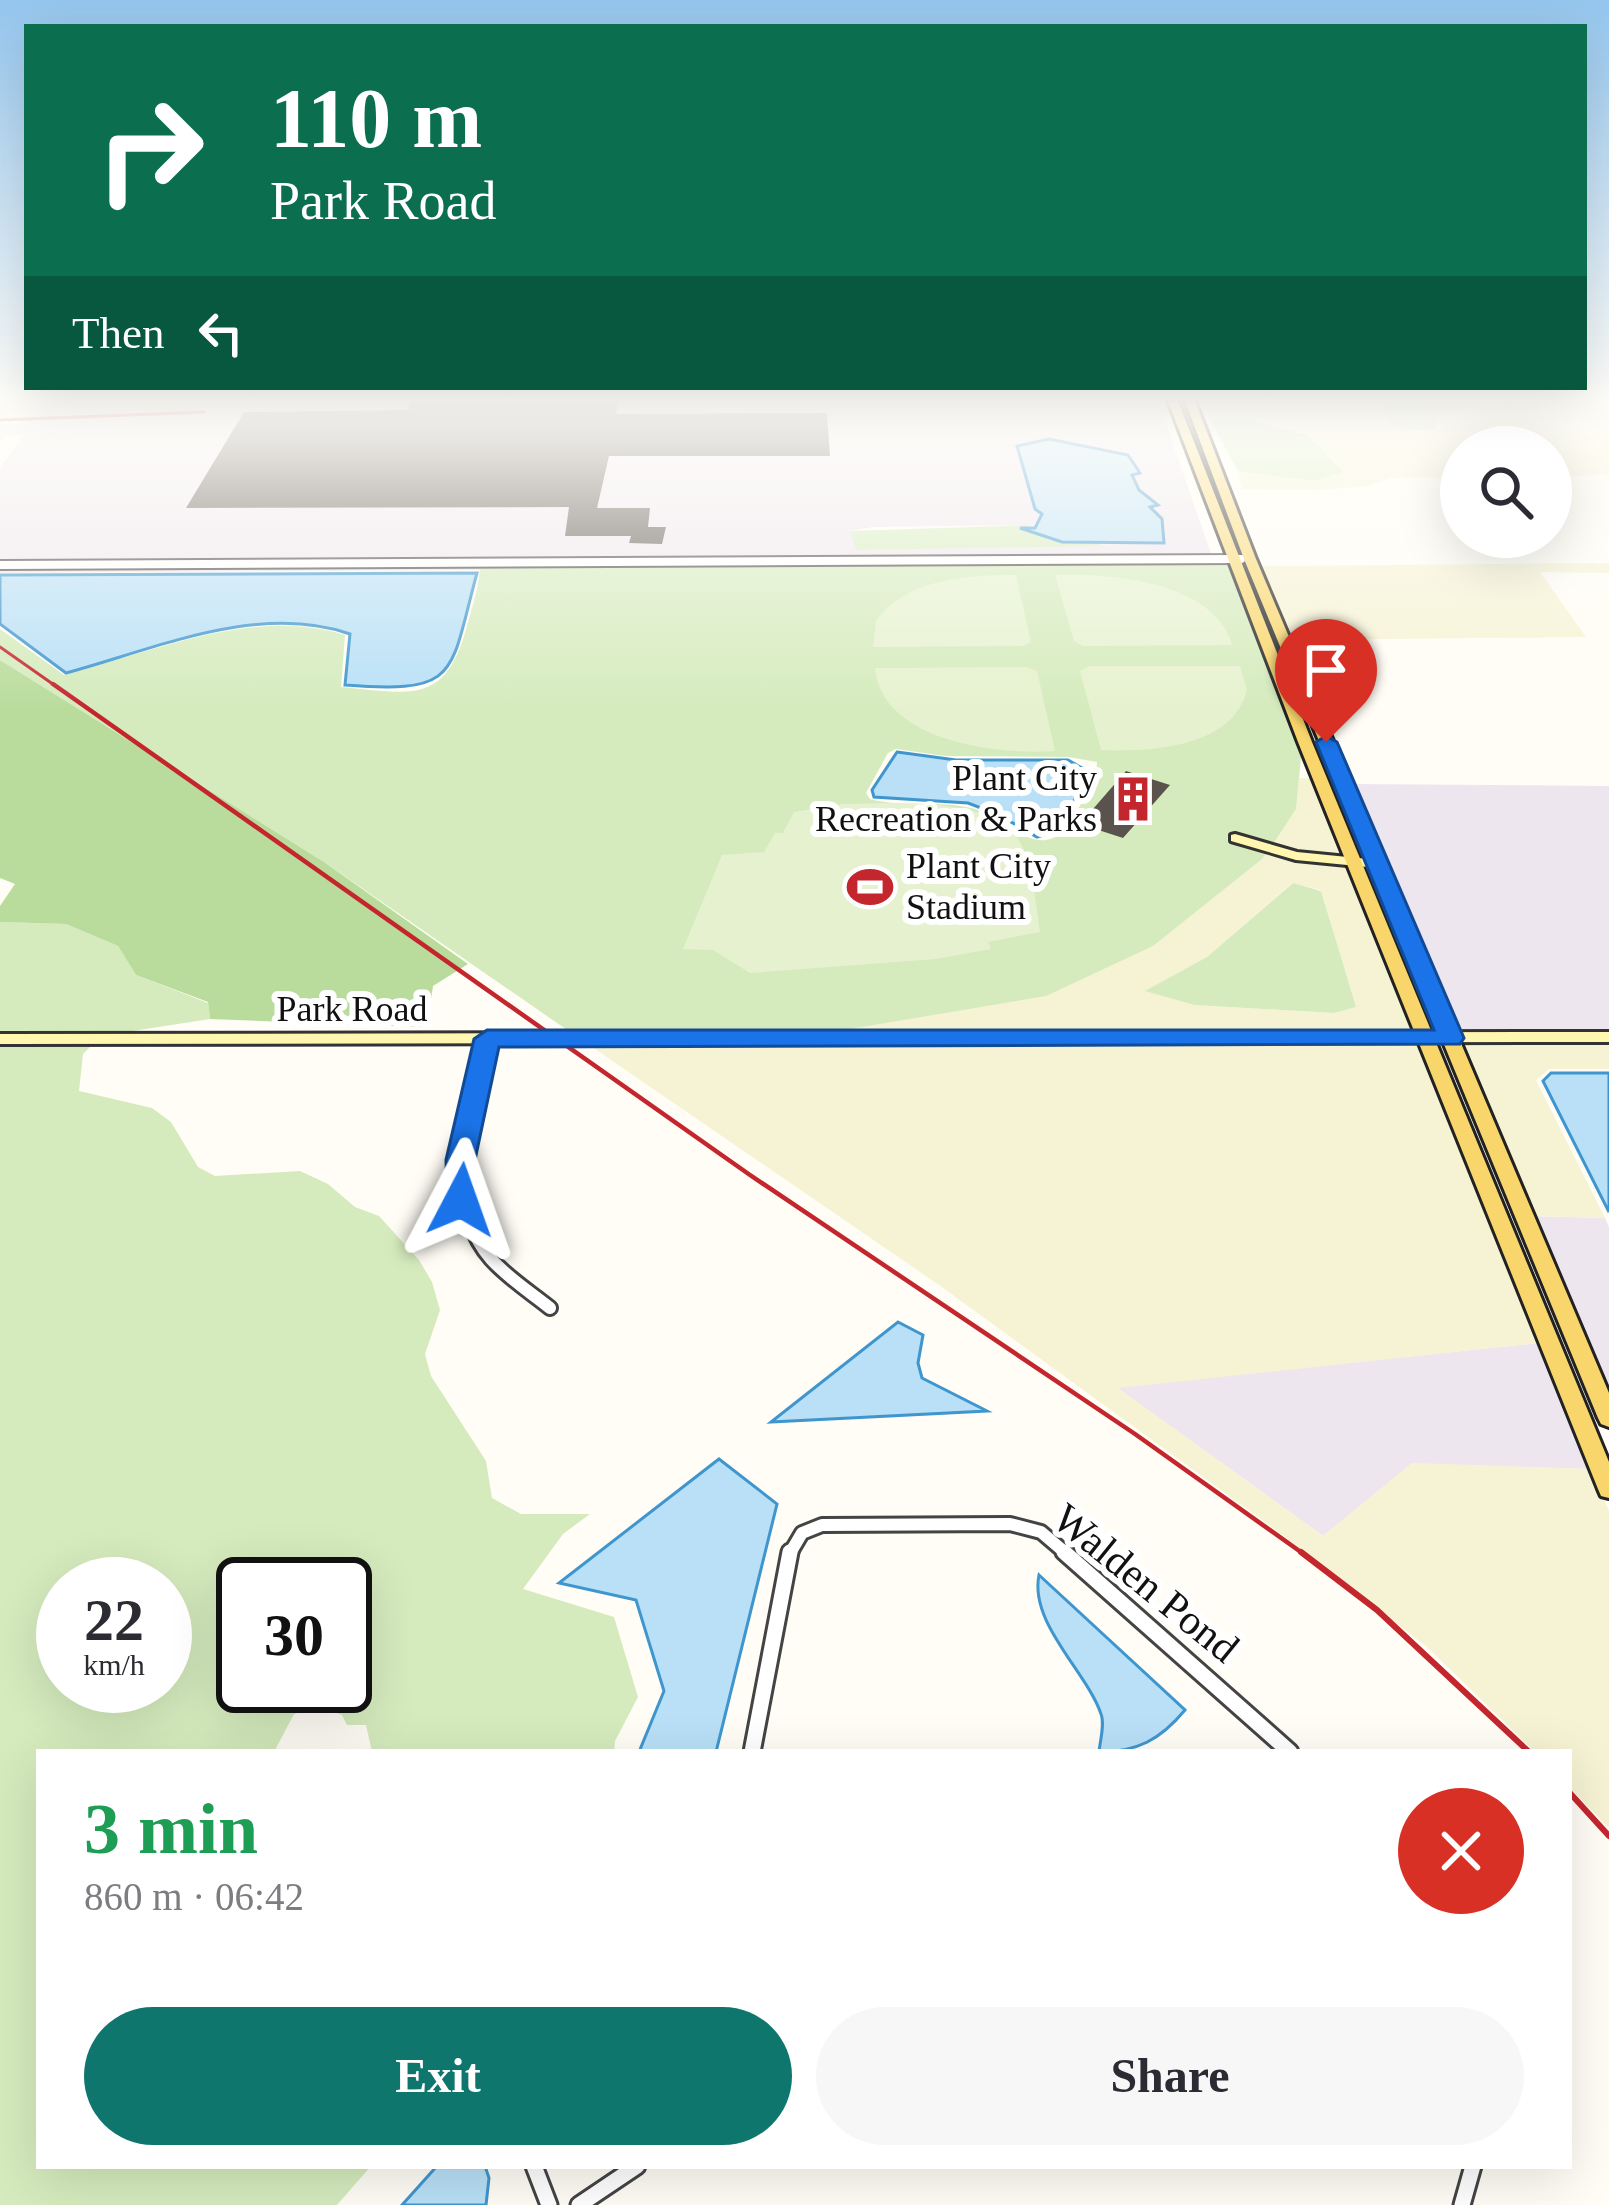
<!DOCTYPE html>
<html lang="en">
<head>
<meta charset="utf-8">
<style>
	:root { --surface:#fff; --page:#f7f7f7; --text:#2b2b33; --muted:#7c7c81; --accent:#0f766e }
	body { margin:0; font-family:"Times New Roman",serif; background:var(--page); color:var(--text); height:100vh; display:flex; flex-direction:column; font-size:45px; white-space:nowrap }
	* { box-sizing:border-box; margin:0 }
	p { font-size:39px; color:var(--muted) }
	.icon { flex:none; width:66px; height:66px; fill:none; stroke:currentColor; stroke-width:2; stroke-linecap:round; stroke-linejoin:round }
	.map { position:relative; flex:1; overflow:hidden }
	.drawer { position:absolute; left:36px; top:1749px; width:1536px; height:420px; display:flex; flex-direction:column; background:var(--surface); border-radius:0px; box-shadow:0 12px 48px #0002 }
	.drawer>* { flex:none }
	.guide { position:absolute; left:24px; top:24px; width:1563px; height:366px; border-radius:0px; box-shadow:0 12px 48px #0002; background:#0b6e4f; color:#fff; overflow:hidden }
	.tools { position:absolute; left:1440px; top:426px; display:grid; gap:24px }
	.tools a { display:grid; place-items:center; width:132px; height:132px; border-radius:50%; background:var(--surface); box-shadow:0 12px 48px #0002; font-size:60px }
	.speed { position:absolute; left:36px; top:1557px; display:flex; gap:24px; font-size:60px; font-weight:700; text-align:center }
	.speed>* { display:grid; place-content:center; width:156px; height:156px; border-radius:50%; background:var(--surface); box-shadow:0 12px 48px #0002; line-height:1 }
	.speed small { font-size:30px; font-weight:400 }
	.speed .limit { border:6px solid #111; border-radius:18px; background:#fff; color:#111 }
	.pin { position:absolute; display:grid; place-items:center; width:102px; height:102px; color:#fff; margin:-123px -51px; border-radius:50% 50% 50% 0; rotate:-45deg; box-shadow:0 0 12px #0007 }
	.pin .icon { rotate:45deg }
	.me { position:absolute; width:132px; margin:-66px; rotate:4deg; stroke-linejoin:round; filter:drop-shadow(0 0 9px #0008) }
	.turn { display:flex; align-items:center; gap:42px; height:252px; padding:0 48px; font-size:54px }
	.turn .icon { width:156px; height:156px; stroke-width:2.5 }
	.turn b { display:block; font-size:84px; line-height:102px }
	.then { display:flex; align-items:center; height:114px; padding:0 48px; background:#0003; gap:24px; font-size:45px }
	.round { display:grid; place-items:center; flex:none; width:126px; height:126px; border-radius:63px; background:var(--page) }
	.summary { display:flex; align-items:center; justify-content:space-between; height:204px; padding:0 48px }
	h1 { font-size:72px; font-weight:800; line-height:90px; color:#1e9e55 }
	.action { display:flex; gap:24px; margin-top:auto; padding:24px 48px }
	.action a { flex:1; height:138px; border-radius:72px; background:var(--accent); color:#fff; font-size:48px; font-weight:800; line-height:138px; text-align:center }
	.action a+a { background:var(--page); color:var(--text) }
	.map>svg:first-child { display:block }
	.industrial { fill:#eee6ef; fill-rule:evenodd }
	.farmland { fill:#f6f3d4; fill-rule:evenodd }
	.green { fill:#d5ebbd; fill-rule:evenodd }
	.forest { fill:#b9dc9c }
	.pitch { fill:#e6f2cf }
	.water { fill:#b9e0f7; stroke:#3f96cf; stroke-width:3 }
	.building { fill:#5a524d }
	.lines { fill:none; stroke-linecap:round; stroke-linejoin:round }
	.street-far3-casing { stroke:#444; stroke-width:12 }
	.street-far2-casing { stroke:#444; stroke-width:14 }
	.street-far1-casing { stroke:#444; stroke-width:18 }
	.street-casing { stroke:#444; stroke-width:21 }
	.secondary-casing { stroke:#333; stroke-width:6 }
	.primary-casing { stroke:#222; stroke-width:6 }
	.street-far3 { stroke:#fff; stroke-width:8 }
	.street-far2 { stroke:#fff; stroke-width:9 }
	.street-far1 { stroke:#fff; stroke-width:12 }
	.street { stroke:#fff; stroke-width:15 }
	.secondary { fill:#fff6b0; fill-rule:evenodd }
	.primary { fill:#f9d66b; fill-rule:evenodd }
	.rail-far2 { stroke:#c4262e; stroke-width:3 }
	.rail-far1 { stroke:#c4262e; stroke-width:4.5 }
	.rail { stroke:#c4262e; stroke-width:6 }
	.route { fill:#1a73e8; stroke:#114b97; stroke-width:3 }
	.labels { text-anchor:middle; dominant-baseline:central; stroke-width:12; stroke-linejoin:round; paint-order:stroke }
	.poi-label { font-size:36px; fill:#111; stroke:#fff; text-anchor:end }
	.street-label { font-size:36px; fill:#111; stroke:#fff }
	.near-street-label { font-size:42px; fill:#111; stroke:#fff }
</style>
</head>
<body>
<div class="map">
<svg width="1609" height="2205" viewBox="0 0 1609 2205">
	<rect width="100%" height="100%" fill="#fffdf5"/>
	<g class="industrial">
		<path d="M53 401H1158L1215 565 0 573V467L25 435H6L0 441V424L21 423 35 403ZM1035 442H1064L1121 453 1139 473 1131 475 1152 505 1163 543 856 550 851 531 873 527 1034 525 1042 513 1035 508 1018 446Z"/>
		<polygon points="1351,784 1609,786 1609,1031 1455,1033"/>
		<polygon points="1532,1216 1605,1218 1609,1227 1609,1398"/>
		<polygon points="1538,1343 1591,1469 1412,1464 1323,1536 1116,1387"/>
	</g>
	<g class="farmland">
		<polygon points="1203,401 1388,401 1382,411 1429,415 1457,409 1467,401 1609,401 1609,475 1551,476 1551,447 1461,447 1461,477 1391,478 1367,486 1321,490 1242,489 1238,471 1313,481 1342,472 1307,435 1254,421 1210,419"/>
		<polygon points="1609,563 1609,573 1540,572 1586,637 1290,640 1262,566"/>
		<polygon points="1299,778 1314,778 1346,857 1272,846 1296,809"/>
		<path d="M1267 852 1349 865 1415 1033 784 1034 850 1029 933 1013 1094 971 1153 946ZM1292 883 1321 890 1355 1007 1333 1013 1194 1005 1147 991 1207 957Z"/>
		<polygon points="1609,1042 1609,1069 1549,1069 1536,1080 1605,1218 1532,1216 1460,1043"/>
		<polygon points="1419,1043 1538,1343 1118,1388 1323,1536 1412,1463 1591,1469 1609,1511 1609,1828 1569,1787 1569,1752 1535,1752 1427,1647 1273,1528 939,1285 592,1047"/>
	</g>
	<g class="green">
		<path d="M1388 401H1467L1458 409 1431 415 1437 420 1435 429C1412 432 1395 431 1381 411Z"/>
		<polygon points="1210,419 1254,421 1307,435 1343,472 1313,481 1238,471"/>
		<polygon points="1034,525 1023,528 1051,540 1097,541 1101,546 856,550 850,531"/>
		<path d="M1231 564 1302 747 1296 809 1272 846 1230 834 1227 839 1267 852 1262 859 1153 946 1046 996 850 1029 784 1034H573L324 862 0 660V629L64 675C152 652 255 606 345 635L341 687C415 694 447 705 468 622 473 605 479 585 480 568ZM896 749 945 756 1068 757 1097 762 1096 780 1064 831C1035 857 1009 821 981 811 945 798 906 809 870 799L866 793 888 753Z"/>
		<polygon points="1293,883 1321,891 1356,1007 1334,1013 1194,1005 1145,991 1207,957"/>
		<polygon points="0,922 66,924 118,946 136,975 208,1003 210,1019 113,1034 0,1034"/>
		<path d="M0 1044H93L83 1054 79 1091 152 1108 171 1122 198 1167 215 1176 300 1171 328 1184 355 1207 379 1216 419 1260 432 1282 440 1310 425 1354 431 1376 486 1461 492 1498 521 1514H590L563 1534 523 1589 614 1617 638 1697 615 1741 614 1752H372L366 1725H347L342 1715 320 1707 294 1714 274 1752H39V2166H371L337 2205H0ZM63 1584H165V1686H63ZM345 1584V1686H243V1584Z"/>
	</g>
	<polygon class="forest" points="0,660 324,862 468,964 433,986 428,1018 421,1027 210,1019 208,1002 136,975 118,946 66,924 0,922 0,906 15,884 0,878"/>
	<g class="pitch">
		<path d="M1016 575 1031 642 1023 646 873 647 876 621C906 578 969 575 1016 575Z"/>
		<path d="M1055 575C1110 573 1214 581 1232 645L1083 646 1074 641Z"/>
		<path d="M1089 666H1240L1247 690C1233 748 1149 752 1101 750L1080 671Z"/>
		<path d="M1027 667 1037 671 1055 751C998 755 882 742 875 668Z"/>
		<path d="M844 804C889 804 994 795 1020 842 1033 865 1036 906 1040 932L988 942 991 949 936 959 750 973 713 950 683 949 722 855 764 852 775 833H783L794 812Z"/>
	</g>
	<g class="water">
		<polygon points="1049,439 1128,455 1140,473 1132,475 1139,490 1158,505 1150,507 1162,519 1164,543 1062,542 1020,528 1035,528 1042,514 1035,509 1017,446"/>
		<path d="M477 573C449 675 461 694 345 685L350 634C259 602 155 649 66 673L0 624V575Z"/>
		<polygon points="897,752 956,760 1068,760 1089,772 1059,830 1037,837 997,814 968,803 874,797 872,790"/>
		<polygon points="1551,1073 1609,1073 1609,1212 1543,1081"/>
		<polygon points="898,1322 923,1335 918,1363 922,1378 987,1411 771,1422"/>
		<polygon points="719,1459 777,1504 716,1752 639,1752 664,1691 636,1600 559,1583"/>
		<path d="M1039 1575 1185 1710C1160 1740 1137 1752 1099 1752 1100 1741 1105 1724 1101 1714 1087 1672 1029 1623 1039 1575Z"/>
		<polygon points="437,2166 485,2166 489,2178 486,2205 402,2205"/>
	</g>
	<g class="building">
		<polygon points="412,401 618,401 616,414 827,413 830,456 609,456 597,508 650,508 648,527 666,527 662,544 629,543 631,536 565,536 569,507 186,508 244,412 408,410"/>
		<polygon points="1126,771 1170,785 1123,838 1080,824"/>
	</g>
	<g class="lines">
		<g class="street-far3-casing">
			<polyline id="street-far3" points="0,565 1241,559"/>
		</g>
		<g class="street-far2-casing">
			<polyline id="street-far2" points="482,1062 487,1039"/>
		</g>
		<g class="street-far1-casing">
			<g id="street-far1">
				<path d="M482 1059C467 1124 442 1202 491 1259 508 1278 530 1292 550 1308"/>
				<polyline points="789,1555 802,1533 822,1525 1010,1524 1041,1532 1068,1555"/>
			</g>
		</g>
		<g class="street-casing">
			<g id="street">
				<polyline points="1064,1552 1290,1752"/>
				<polyline points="752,1752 790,1552"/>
				<polyline points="534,2166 549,2205"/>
				<polyline points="579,2205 637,2166"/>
				<polyline points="1462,2205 1473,2166"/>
			</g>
		</g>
		<g class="secondary-casing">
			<g id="secondary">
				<polygon points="1235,834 1297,852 1378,860 1384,864 1378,868 1296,860 1231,841 1231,835"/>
				<polygon points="1609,1032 1609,1042 0,1044 0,1034"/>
			</g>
		</g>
		<g class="primary-casing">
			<g id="primary">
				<polygon points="1168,401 1178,401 1312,742 1609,1462 1609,1498 1601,1496 1598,1489 1298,742"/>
				<polygon points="1185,401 1195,401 1256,559 1609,1393 1609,1427 1601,1424 1598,1418 1244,559"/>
			</g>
		</g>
		<use href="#street-far3" class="street-far3"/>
		<use href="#street-far2" class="street-far2"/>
		<use href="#street-far1" class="street-far1"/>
		<use href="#street" class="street"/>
		<use href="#secondary" class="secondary"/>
		<use href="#primary" class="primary"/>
		<g class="rail-far2">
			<polyline points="0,420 204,412"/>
			<polyline points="0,647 57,687"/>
		</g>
		<polyline class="rail-far1" points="53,684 750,1175 1135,1434 1305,1555"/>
		<g class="rail">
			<polyline points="1301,1552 1377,1610 1529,1752"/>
			<polyline points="1569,1792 1609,1836"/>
		</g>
	</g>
	<linearGradient id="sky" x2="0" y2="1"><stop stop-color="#95c6ee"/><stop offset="0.56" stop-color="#fffefa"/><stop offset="1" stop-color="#fffefa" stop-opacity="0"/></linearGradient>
	<rect width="1609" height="710" fill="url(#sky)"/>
	<polygon class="route" points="1326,736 1337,742 1464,1038 1460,1044 499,1047 475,1160 476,1200 461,1211 447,1200 446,1160 474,1039 487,1030 1434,1030 1316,742"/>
	<defs>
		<g id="building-bare" transform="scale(3.6)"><path d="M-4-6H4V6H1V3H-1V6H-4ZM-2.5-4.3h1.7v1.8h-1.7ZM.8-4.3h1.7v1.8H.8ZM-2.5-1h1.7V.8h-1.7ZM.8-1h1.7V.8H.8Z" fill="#c4262e" stroke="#fff" stroke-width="2.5" paint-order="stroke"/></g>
		<g id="stadium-bare" transform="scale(3.6)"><path d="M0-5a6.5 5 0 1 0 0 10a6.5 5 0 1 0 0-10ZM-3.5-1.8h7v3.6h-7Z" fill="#c4262e" stroke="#fff" stroke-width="2.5" paint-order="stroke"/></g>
	</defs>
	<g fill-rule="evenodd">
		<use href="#building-bare" x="1133" y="799"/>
		<use href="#stadium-bare" x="870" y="887"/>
	</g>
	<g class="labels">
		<g class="poi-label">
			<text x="1097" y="778">Plant City<tspan x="1097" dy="41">Recreation &amp; Parks</tspan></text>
			<text x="906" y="866" text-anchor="start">Plant City<tspan x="906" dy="41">Stadium</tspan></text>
		</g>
		<g class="street-label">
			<text x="352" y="1009">Park Road</text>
		</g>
		<g class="near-street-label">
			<text transform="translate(1146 1583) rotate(39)">Walden Pond</text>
		</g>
	</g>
</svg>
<div class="tools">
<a><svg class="icon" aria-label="search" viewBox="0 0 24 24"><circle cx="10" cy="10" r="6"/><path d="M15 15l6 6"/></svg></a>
</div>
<div class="speed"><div>22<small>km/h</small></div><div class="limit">30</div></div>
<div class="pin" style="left:1326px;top:742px;background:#d93025"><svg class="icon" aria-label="arrive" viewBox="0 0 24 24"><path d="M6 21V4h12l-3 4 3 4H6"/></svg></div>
<svg class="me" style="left:461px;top:1200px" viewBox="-20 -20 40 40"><path d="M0-17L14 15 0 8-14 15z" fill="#1a73e8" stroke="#fff" stroke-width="4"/></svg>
<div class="guide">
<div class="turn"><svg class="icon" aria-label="right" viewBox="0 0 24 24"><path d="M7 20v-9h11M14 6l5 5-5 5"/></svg><div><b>110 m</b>Park Road</div></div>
<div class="then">Then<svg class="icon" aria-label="left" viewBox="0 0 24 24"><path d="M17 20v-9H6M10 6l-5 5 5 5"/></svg></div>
</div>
<section class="drawer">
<div class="summary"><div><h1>3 min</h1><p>860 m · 06:42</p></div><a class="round" style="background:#d93025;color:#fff"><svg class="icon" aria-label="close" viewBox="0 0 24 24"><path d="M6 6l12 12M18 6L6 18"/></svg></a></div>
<div class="action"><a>Exit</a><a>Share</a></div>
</section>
</div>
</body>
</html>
